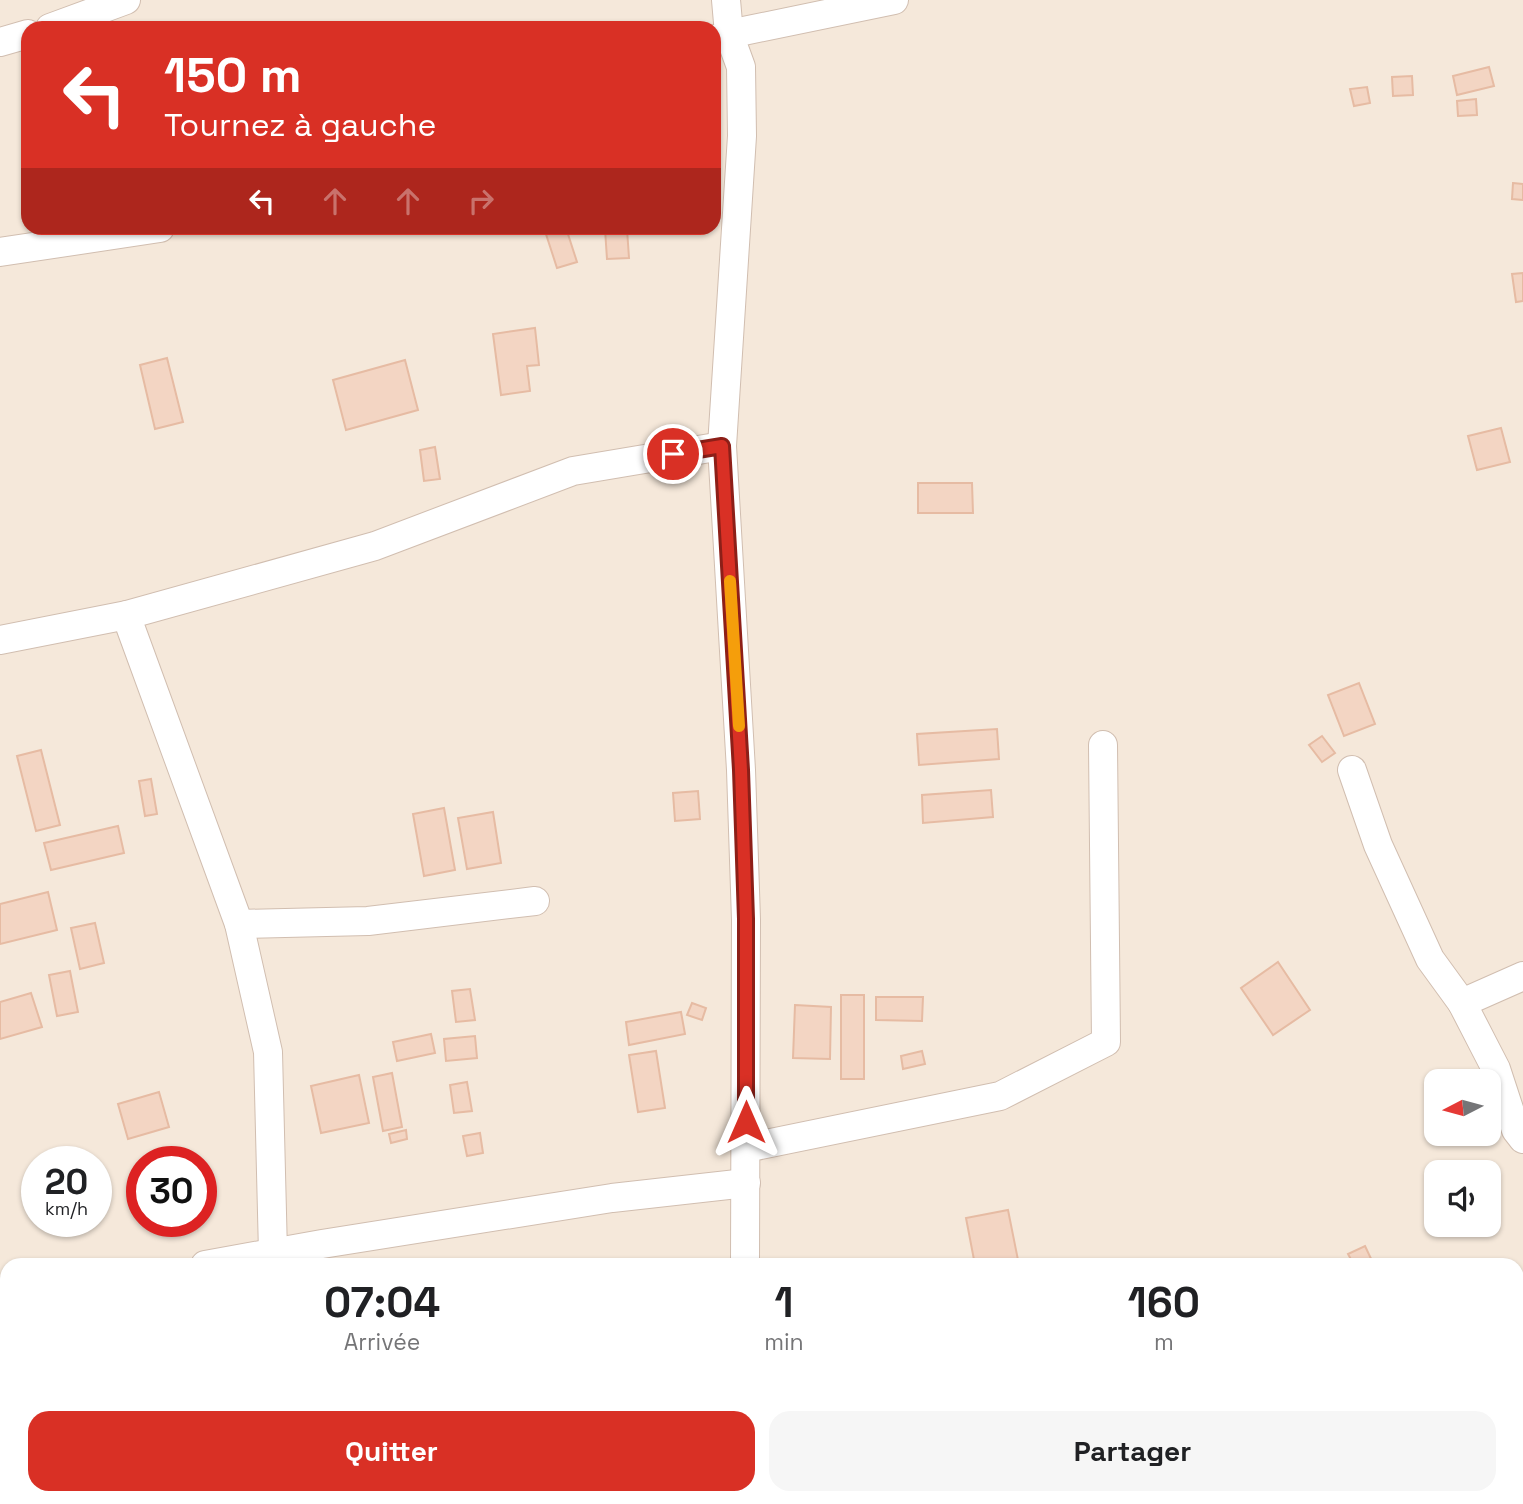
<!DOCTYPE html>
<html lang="fr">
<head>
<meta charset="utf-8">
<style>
	:root { --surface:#fff; --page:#f6f6f6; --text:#202124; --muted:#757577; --accent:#d93025 }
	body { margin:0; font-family:"Space Grotesk",sans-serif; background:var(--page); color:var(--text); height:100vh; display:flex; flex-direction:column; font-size:26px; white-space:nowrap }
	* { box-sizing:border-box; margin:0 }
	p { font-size:23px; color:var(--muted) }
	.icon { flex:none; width:38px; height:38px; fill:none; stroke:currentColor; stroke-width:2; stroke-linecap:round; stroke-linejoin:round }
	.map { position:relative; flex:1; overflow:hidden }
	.drawer { position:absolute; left:0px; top:1258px; width:1524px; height:247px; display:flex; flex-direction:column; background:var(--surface); border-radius:21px 21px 0 0; box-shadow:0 2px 5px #0004 }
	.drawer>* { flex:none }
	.guide { position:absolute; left:21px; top:21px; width:700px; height:214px; border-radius:21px; box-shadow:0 2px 5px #0004; background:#d93025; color:#fff; overflow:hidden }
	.needle { width:46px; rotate:264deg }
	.fabs { position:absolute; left:1424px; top:1069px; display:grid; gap:14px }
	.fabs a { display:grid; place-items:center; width:77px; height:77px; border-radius:14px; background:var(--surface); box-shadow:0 2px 5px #0004; font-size:35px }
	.speed { position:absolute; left:21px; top:1146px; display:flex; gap:14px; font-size:35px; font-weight:700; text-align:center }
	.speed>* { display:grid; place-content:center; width:91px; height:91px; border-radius:50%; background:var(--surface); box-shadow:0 2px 5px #0004; line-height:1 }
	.speed small { font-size:18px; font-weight:400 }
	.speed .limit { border:10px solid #d22; background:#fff; color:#111 }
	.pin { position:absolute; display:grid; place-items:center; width:60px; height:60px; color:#fff; margin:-30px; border:4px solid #fff; border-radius:50%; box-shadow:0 2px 7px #0007 }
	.me { position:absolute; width:77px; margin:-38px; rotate:0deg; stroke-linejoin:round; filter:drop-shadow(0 0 5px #0008) }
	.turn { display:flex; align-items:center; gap:24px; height:147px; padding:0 28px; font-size:32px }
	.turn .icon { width:91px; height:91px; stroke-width:2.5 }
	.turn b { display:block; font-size:49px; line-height:60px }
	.lanes { display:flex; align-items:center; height:66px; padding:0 28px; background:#0003; justify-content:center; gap:35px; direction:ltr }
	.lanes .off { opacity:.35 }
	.eta { display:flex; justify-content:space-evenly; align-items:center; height:119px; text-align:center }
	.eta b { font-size:42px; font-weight:800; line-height:49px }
	.button { display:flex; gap:14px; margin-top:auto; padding:14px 28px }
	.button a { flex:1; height:80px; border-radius:21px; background:var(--accent); color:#fff; font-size:28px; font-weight:800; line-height:80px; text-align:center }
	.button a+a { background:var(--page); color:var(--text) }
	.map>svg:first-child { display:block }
	.residential { fill:#f5e8da; fill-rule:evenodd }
	.building { fill:#f3d5c3; stroke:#e6bba3; stroke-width:2 }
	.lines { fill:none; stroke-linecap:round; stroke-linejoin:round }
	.minor-casing { stroke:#d1beb0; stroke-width:30 }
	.minor { stroke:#fff; stroke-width:28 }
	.route-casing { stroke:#8d1f18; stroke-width:18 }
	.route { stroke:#d93025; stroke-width:12 }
	.slow { stroke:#f59e0b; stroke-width:12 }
</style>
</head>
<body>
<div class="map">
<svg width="1523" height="1504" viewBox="0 0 1523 1504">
	<rect width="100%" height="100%" fill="#fdf6ec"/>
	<path class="residential" d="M0 0H1523V1504H0ZM28 28H714V228H28ZM1437 1082H1489V1134H1437ZM37 1162H96V1222H37ZM142 1162H201V1222H142ZM1437 1172H1489V1225H1437ZM7 1265H1517V1498H7Z"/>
	<g class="building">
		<polygon points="1489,67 1494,86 1457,95 1453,76"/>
		<polygon points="1412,76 1413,95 1393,96 1392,77"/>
		<polygon points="1367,87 1370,103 1354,106 1350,89"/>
		<polygon points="1476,99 1477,115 1458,116 1457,101"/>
		<polygon points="1513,183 1523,184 1523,200 1512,199"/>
		<polygon points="544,228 566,228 577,262 557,268"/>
		<polygon points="605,229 627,229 629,258 607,259"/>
		<polygon points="1523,273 1523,301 1516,302 1512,274"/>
		<polygon points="535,328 539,365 527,366 530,391 501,395 493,334"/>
		<polygon points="167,358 183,422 155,429 140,365"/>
		<polygon points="405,360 418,410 346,430 333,380"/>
		<polygon points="1501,428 1510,462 1477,470 1468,436"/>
		<polygon points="435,447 440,479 424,481 420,450"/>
		<polygon points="918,483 972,483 973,513 918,513"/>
		<polygon points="1359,683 1375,724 1344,736 1328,695"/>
		<polygon points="997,729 999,759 919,765 917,734"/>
		<polygon points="1322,736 1335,753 1322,762 1309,745"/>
		<polygon points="41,750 60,825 36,831 17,756"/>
		<polygon points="151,779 157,814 145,816 139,781"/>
		<polygon points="991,790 993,817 923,823 922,795"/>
		<polygon points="698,791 700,819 675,821 673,793"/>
		<polygon points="444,808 455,870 424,876 413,814"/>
		<polygon points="493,812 501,863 467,869 458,818"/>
		<polygon points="118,826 124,853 51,870 44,843"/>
		<polygon points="48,892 57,930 0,944 0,904"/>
		<polygon points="95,923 104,963 80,969 71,928"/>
		<polygon points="1278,962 1310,1010 1273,1035 1241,988"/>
		<polygon points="70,971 78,1012 57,1016 49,975"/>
		<polygon points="470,989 475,1020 456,1022 452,991"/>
		<polygon points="31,993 42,1027 0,1039 0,1002"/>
		<rect x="841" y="995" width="23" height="84"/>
		<polygon points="876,997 923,997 922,1021 876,1020"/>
		<polygon points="692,1003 706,1008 702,1020 687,1015"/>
		<polygon points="795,1005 831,1007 830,1059 793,1058"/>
		<polygon points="681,1012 685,1034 629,1045 626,1022"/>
		<polygon points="431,1034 435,1053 397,1061 393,1042"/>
		<polygon points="475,1036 477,1058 446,1061 444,1039"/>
		<polygon points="656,1051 665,1108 638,1112 629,1055"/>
		<polygon points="922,1051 925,1064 903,1069 901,1056"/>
		<polygon points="392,1073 402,1127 383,1131 373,1077"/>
		<polygon points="359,1075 369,1123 321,1133 311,1086"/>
		<polygon points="467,1082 472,1111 454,1113 450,1085"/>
		<polygon points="159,1092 169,1127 128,1139 118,1104"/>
		<polygon points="406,1130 407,1139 391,1143 389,1134"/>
		<polygon points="480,1133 483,1153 467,1156 463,1136"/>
		<polygon points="142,1175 142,1207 134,1178"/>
		<polygon points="1008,1210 1019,1265 975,1265 966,1218"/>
		<polygon points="1365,1246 1374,1265 1354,1265 1348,1254"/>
		<polygon points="1523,1480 1523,1496 1517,1497 1517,1481"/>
		<polygon points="188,1498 235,1498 236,1504 189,1504"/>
		<polygon points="920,1498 939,1498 940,1504 921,1504"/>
		<polygon points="963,1498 988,1498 989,1504 964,1504"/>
		<polygon points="994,1498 1029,1498 1030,1504 995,1504"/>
		<polygon points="1038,1498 1057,1498 1058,1504 1039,1504"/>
		<polygon points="1467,1498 1476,1498 1477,1504 1456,1504 1455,1500"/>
	</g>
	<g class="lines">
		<g class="minor-casing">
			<g id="minor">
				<polyline points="726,0 729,34 741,67 742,136 722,446 741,770 746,920 745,1265"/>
				<polyline points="50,28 126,0"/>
				<polyline points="714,40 729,34 894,0"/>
				<polyline points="0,42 28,34"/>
				<polyline points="0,252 160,228"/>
				<polyline points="127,615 375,546 573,471 722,446"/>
				<polyline points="0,640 127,615 130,626 239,924 268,1052 273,1253"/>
				<polyline points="1352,770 1378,845 1430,959 1462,1003 1496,1069 1516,1130 1523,1139"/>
				<polyline points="239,924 368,921 535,901"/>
				<polyline points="1462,1003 1523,976"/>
				<polyline points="746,1148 1000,1096 1106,1042 1103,745"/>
				<polyline points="205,1265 322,1244 612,1198 746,1183"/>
				<polyline points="0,1294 7,1293"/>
				<polyline points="0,1319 7,1343"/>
				<polyline points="49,1498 50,1504"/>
				<polyline points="750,1498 751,1504"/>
				<polyline points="1086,1498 1087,1504"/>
				<polyline points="1430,1498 1432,1504"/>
				<polyline points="660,1504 680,1498"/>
			</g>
		</g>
		<use href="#minor" class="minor"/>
	</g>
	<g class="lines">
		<g class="route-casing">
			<polyline id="route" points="673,454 722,446 741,770 746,919 746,1122"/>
		</g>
		<use href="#route" class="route"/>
		<polyline class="slow" points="730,581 739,726"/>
	</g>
</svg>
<div class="fabs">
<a><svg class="needle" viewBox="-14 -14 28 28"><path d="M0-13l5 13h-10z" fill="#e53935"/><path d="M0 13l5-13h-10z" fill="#757577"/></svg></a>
<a><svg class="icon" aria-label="sound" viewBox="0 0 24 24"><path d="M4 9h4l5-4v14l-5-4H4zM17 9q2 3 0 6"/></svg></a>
</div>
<div class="speed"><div>20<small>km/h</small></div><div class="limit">30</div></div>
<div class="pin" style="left:673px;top:454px;background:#d93025"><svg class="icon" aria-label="arrive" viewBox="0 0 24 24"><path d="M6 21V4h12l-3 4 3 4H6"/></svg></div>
<svg class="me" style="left:746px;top:1122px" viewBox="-20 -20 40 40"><path d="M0-17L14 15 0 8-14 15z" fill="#d93025" stroke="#fff" stroke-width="4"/></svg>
<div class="guide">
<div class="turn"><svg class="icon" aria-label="left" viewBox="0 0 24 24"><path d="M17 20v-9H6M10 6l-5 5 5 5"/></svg><div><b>150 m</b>Tournez à gauche</div></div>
<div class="lanes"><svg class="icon" aria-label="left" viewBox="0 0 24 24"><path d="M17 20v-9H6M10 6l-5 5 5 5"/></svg><svg class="icon off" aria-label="ahead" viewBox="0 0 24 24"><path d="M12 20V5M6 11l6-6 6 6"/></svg><svg class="icon off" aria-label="ahead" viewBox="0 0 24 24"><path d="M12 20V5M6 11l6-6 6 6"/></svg><svg class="icon off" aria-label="right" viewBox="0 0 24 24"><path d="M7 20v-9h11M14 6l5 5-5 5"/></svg></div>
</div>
<section class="drawer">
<div class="eta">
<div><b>07:04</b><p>Arrivée</p></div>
<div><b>1</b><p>min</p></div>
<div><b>160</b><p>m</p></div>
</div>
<div class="button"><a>Quitter</a><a>Partager</a></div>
</section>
</div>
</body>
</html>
